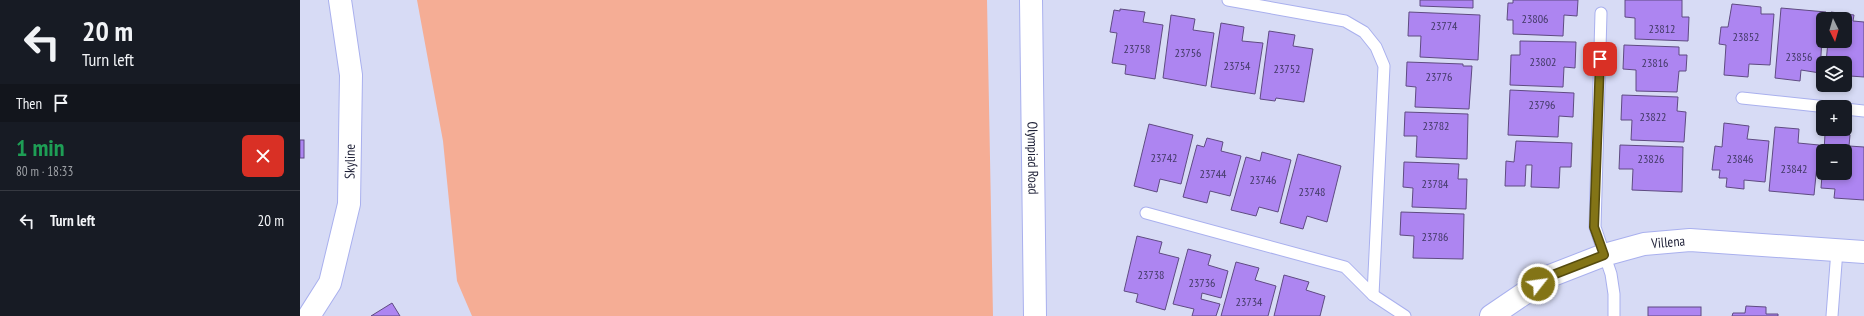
<!DOCTYPE html>
<html lang="en">
<head>
<meta charset="utf-8">
<style>
	:root { --surface:#171b24; --page:#242831; --text:#f1f3f6; --muted:#9ea1a6; --line:#363941 }
	body { margin:0; font-family:"PT Sans Narrow",sans-serif; background:var(--page); color:var(--text); height:100vh; display:flex; flex-direction:column; font-size:15px; white-space:nowrap }
	* { box-sizing:border-box; margin:0 }
	p { font-size:13px; color:var(--muted) }
	.icon { flex:none; width:22px; height:22px; fill:none; stroke:currentColor; stroke-width:2; stroke-linecap:round; stroke-linejoin:round }
	.map { position:relative; flex:1; overflow:hidden }
	.sheet { display:flex; flex-direction:column; background:var(--surface); width:300px }
	.sheet>* { flex:none }
	.top-card { background:#171b24; color:var(--text); overflow:hidden }
	.needle { width:26px; rotate:175deg }
	.tools { position:absolute; left:1516px; top:12px; display:grid; gap:8px }
	.tools a { display:grid; place-items:center; width:36px; height:36px; border-radius:6px; background:var(--surface); box-shadow:0 2px 6px #0003; font-size:20px }
	.pin { position:absolute; display:grid; place-items:center; width:34px; height:34px; color:#fff; margin:-17px; border-radius:8px; box-shadow:0 2px 6px #0006 }
	.me { position:absolute; width:44px; margin:-22px; rotate:60deg; stroke-linejoin:round; filter:drop-shadow(0 0 3px #0008) }
	.turn { display:flex; align-items:center; gap:14px; height:84px; padding:0 16px; font-size:18px }
	.turn .icon { width:52px; height:52px; stroke-width:2.5 }
	.turn b { display:block; font-size:28px; line-height:34px }
	.then { display:flex; align-items:center; height:38px; padding:0 16px; background:#0003; gap:8px; font-size:15px }
	.round { display:grid; place-items:center; flex:none; width:42px; height:42px; border-radius:6px; background:var(--page) }
	.summary { display:flex; align-items:center; justify-content:space-between; height:68px; padding:0 16px }
	h1 { font-size:24px; font-weight:800; line-height:30px; color:#1e9e55 }
	ul { padding:0; list-style:none }
	li { display:flex; align-items:center; gap:12px; height:60px; padding:0 16px; border-top:1px solid var(--line) }
	li div { flex:1 }
	li b { display:block; font-size:15px }
	li em { font-style:normal }
	main { display:flex; flex:1; min-height:0 }
	.map>svg:first-child { display:block }
	.park { fill:#f5ad95 }
	.building { fill:#ad85f1; stroke:#5f4b82 }
	.lines { fill:none; stroke-linecap:round; stroke-linejoin:round }
	.service-casing { stroke:#a9b0ee; stroke-width:13 }
	.minor-casing { stroke:#a9b0ee; stroke-width:24 }
	.secondary-casing { stroke:#a9b0ee; stroke-width:24 }
	.service { stroke:#fff; stroke-width:11 }
	.minor { stroke:#fff; stroke-width:22 }
	.secondary { stroke:#fff; stroke-width:22 }
	.route-casing { stroke:#554b0e; stroke-width:10 }
	.route { stroke:#837416; stroke-width:7 }
	.labels { text-anchor:middle; dominant-baseline:central; stroke-width:3; stroke-linejoin:round; paint-order:stroke }
	.number-label { font-size:12px; fill:#423966 }
	.street-label { font-size:14px; fill:#1e2037; stroke:#d7dbf5 }
</style>
</head>
<body>
<main>
<section class="sheet">
<div class="top-card">
<div class="turn"><svg class="icon" aria-label="left" viewBox="0 0 24 24"><path d="M17 20v-9H6M10 6l-5 5 5 5"/></svg><div><b>20 m</b>Turn left</div></div>
<div class="then">Then<svg class="icon" aria-label="arrive" viewBox="0 0 24 24"><path d="M6 21V4h12l-3 4 3 4H6"/></svg></div>
</div>
<div class="summary"><div><h1>1 min</h1><p>80 m · 18:33</p></div><a class="round" style="background:#d93025;color:#fff"><svg class="icon" aria-label="close" viewBox="0 0 24 24"><path d="M6 6l12 12M18 6L6 18"/></svg></a></div>
<ul>
<li><svg class="icon" aria-label="left" viewBox="0 0 24 24"><path d="M17 20v-9H6M10 6l-5 5 5 5"/></svg><div><b>Turn left</b></div><em>20 m</em></li>
</ul>
</section>
<div class="map">
<svg width="1564" height="316" viewBox="0 0 1564 316">
	<rect width="100%" height="100%" fill="#d7dbf5"/>
	<polygon class="park" points="117,0 687,0 693,316 172,316 157,281 143,141"/>
	<g class="building">
		<polygon points="1120,0 1173,0 1173,8 1120,6"/>
		<polygon points="1213,0 1278,0 1277,16 1264,15 1263,36 1213,34 1213,20 1207,20 1208,3 1213,3"/>
		<polygon points="1325,0 1382,0 1382,17 1389,17 1388,41 1335,39 1335,18 1325,17"/>
		<polygon points="1432,4 1461,7 1461,14 1474,14 1470,65 1449,64 1448,77 1424,75 1426,45 1419,44 1421,27 1428,27"/>
		<polygon points="1481,8 1526,12 1525,19 1523,19 1520,73 1501,70 1500,81 1475,78"/>
		<polygon points="820,9 845,12 843,22 863,25 855,79 825,74 826,65 812,63 817,33 810,32 814,10 820,11"/>
		<polygon points="1109,12 1180,15 1178,60 1120,57 1121,36 1108,36"/>
		<polygon points="1531,12 1554,15 1553,21 1564,22 1564,77 1550,76 1549,86 1542,85 1545,85 1545,63 1526,63 1528,41 1545,41 1545,19 1530,19"/>
		<polygon points="871,15 895,19 893,30 914,33 906,86 863,78"/>
		<polygon points="921,23 944,27 942,41 963,43 955,94 911,87"/>
		<polygon points="969,31 995,35 993,46 1013,49 1004,102 976,98 975,101 960,99"/>
		<polygon points="1220,41 1276,42 1275,68 1264,67 1263,87 1210,85 1211,55 1220,55"/>
		<polygon points="1324,45 1379,47 1379,55 1387,55 1386,71 1379,71 1377,92 1336,91 1336,70 1323,69"/>
		<polygon points="1107,62 1163,64 1163,66 1172,66 1169,109 1115,107 1116,87 1106,86"/>
		<polygon points="1210,90 1274,93 1273,117 1259,116 1258,137 1208,135"/>
		<polygon points="1322,95 1378,97 1377,111 1386,112 1384,142 1331,140 1332,120 1321,120"/>
		<polygon points="1105,112 1168,114 1167,159 1116,157 1117,136 1104,136"/>
		<polygon points="1424,123 1449,126 1447,139 1469,141 1465,182 1444,180 1444,189 1426,187 1427,178 1419,178 1420,170 1412,170 1415,146 1422,147"/>
		<polygon points="849,124 893,135 881,184 860,179 857,192 834,186"/>
		<polygon points="1475,127 1499,129 1498,143 1519,145 1514,195 1469,191"/>
		<polygon points="1525,134 1550,135 1549,146 1564,147 1564,200 1534,198 1535,189 1521,188 1523,162 1523,173 1545,173 1545,151 1524,151"/>
		<polygon points="907,138 923,142 921,151 941,156 930,196 910,191 907,203 883,197 897,145 904,147"/>
		<rect x="0" y="140" width="4" height="18"/>
		<polygon points="1216,141 1272,143 1271,167 1260,167 1259,188 1231,187 1232,165 1226,165 1225,186 1205,186 1206,161 1214,162"/>
		<polygon points="1320,145 1383,147 1382,192 1332,190 1333,169 1319,169"/>
		<polygon points="962,152 991,160 978,212 959,207 956,216 931,210 946,157 960,161"/>
		<polygon points="998,154 1041,166 1027,222 1007,216 1003,229 980,223"/>
		<polygon points="1104,162 1159,164 1158,179 1167,179 1166,209 1112,207 1113,188 1103,187"/>
		<polygon points="1101,212 1164,214 1163,259 1113,258 1114,236 1100,235"/>
		<polygon points="837,236 862,242 859,253 879,258 865,310 836,302 838,294 824,291"/>
		<polygon points="888,249 911,255 908,265 928,271 921,298 902,293 901,299 920,304 916,316 892,316 894,309 873,304"/>
		<polygon points="936,262 959,268 955,280 976,286 968,316 921,316"/>
		<polygon points="984,275 1009,282 1006,290 1025,296 1020,316 974,316"/>
		<polygon points="92,303 100,316 71,316"/>
		<polygon points="1446,306 1466,307 1466,314 1478,314 1478,316 1432,316 1433,313 1445,313"/>
		<rect x="1348" y="307" width="53" height="9"/>
	</g>
	<g class="lines">
		<g class="service-casing">
			<g id="service">
				<polyline points="928,0 1045,21 1064,32 1076,47 1084,66 1073,295"/>
				<polyline points="1301,13 1295,227 1311,274 1314,294 1314,316"/>
				<polyline points="1442,98 1527,107"/>
				<polyline points="1545,109 1564,111"/>
				<polyline points="846,213 1045,267 1073,295 1105,316"/>
				<polyline points="1532,316 1537,250"/>
			</g>
		</g>
		<g class="minor-casing">
			<g id="minor">
				<path id="s1" d="M9 316 30 283 49 204 51 75 40 0"/>
				<path id="s2" d="M1191 316 1250 276 1304 255 1344 244 1390 240 1564 252"/>
			</g>
		</g>
		<g class="secondary-casing">
			<g id="secondary">
				<path id="s3" d="M731 0 735 316"/>
			</g>
		</g>
		<use href="#service" class="service"/>
		<use href="#minor" class="minor"/>
		<use href="#secondary" class="secondary"/>
	</g>
	<g class="lines">
		<g class="route-casing">
			<polyline id="route" points="1238,284 1250,276 1304,255 1294,227 1300,59"/>
		</g>
		<use href="#route" class="route"/>
	</g>
	<g class="labels">
		<g class="number-label">
			<text x="1235" y="18">23806</text>
			<text x="1144" y="25">23774</text>
			<text x="1362" y="28">23812</text>
			<text x="1446" y="36">23852</text>
			<text x="837" y="48">23758</text>
			<text x="888" y="52">23756</text>
			<text x="1499" y="56">23856</text>
			<text x="1243" y="61">23802</text>
			<text x="1355" y="62">23816</text>
			<text x="937" y="65">23754</text>
			<text x="987" y="68">23752</text>
			<text x="1139" y="76">23776</text>
			<text x="1242" y="104">23796</text>
			<text x="1353" y="116">23822</text>
			<text x="1136" y="125">23782</text>
			<text x="864" y="157">23742</text>
			<text x="1351" y="158">23826</text>
			<text x="1440" y="158">23846</text>
			<text x="1494" y="168">23842</text>
			<text x="913" y="173">23744</text>
			<text x="963" y="179">23746</text>
			<text x="1135" y="183">23784</text>
			<text x="1012" y="191">23748</text>
			<text x="1135" y="236">23786</text>
			<text x="851" y="274">23738</text>
			<text x="902" y="282">23736</text>
			<text x="949" y="301">23734</text>
		</g>
		<g class="street-label">
			<text stroke="none"><textPath href="#s3" startOffset="158">Olympiad Road</textPath></text>
			<text stroke="none"><textPath href="#s1" startOffset="163">Skyline</textPath></text>
			<text stroke="none"><textPath href="#s2" startOffset="195">Villena</textPath></text>
		</g>
	</g>
</svg>
<div class="tools">
<a><svg class="needle" viewBox="-14 -14 28 28"><path d="M0-13l5 13h-10z" fill="#e53935"/><path d="M0 13l5-13h-10z" fill="#9ea1a6"/></svg></a>
<a><svg class="icon" aria-label="layers" viewBox="0 0 24 24"><path d="M12 4l9 5-9 5-9-5zM3 14l9 5 9-5"/></svg></a>
<a>+</a>
<a>−</a>
</div>
<div class="pin" style="left:1300px;top:59px;background:#d93025"><svg class="icon" aria-label="arrive" viewBox="0 0 24 24"><path d="M6 21V4h12l-3 4 3 4H6"/></svg></div>
<svg class="me" style="left:1238px;top:284px" viewBox="-20 -20 40 40"><circle r="17" fill="#837416" stroke="#fff" stroke-width="3"/><path d="M0-11L8 9 0 5-8 9z" fill="#fff"/></svg>
</div>
</main>
</body>
</html>
